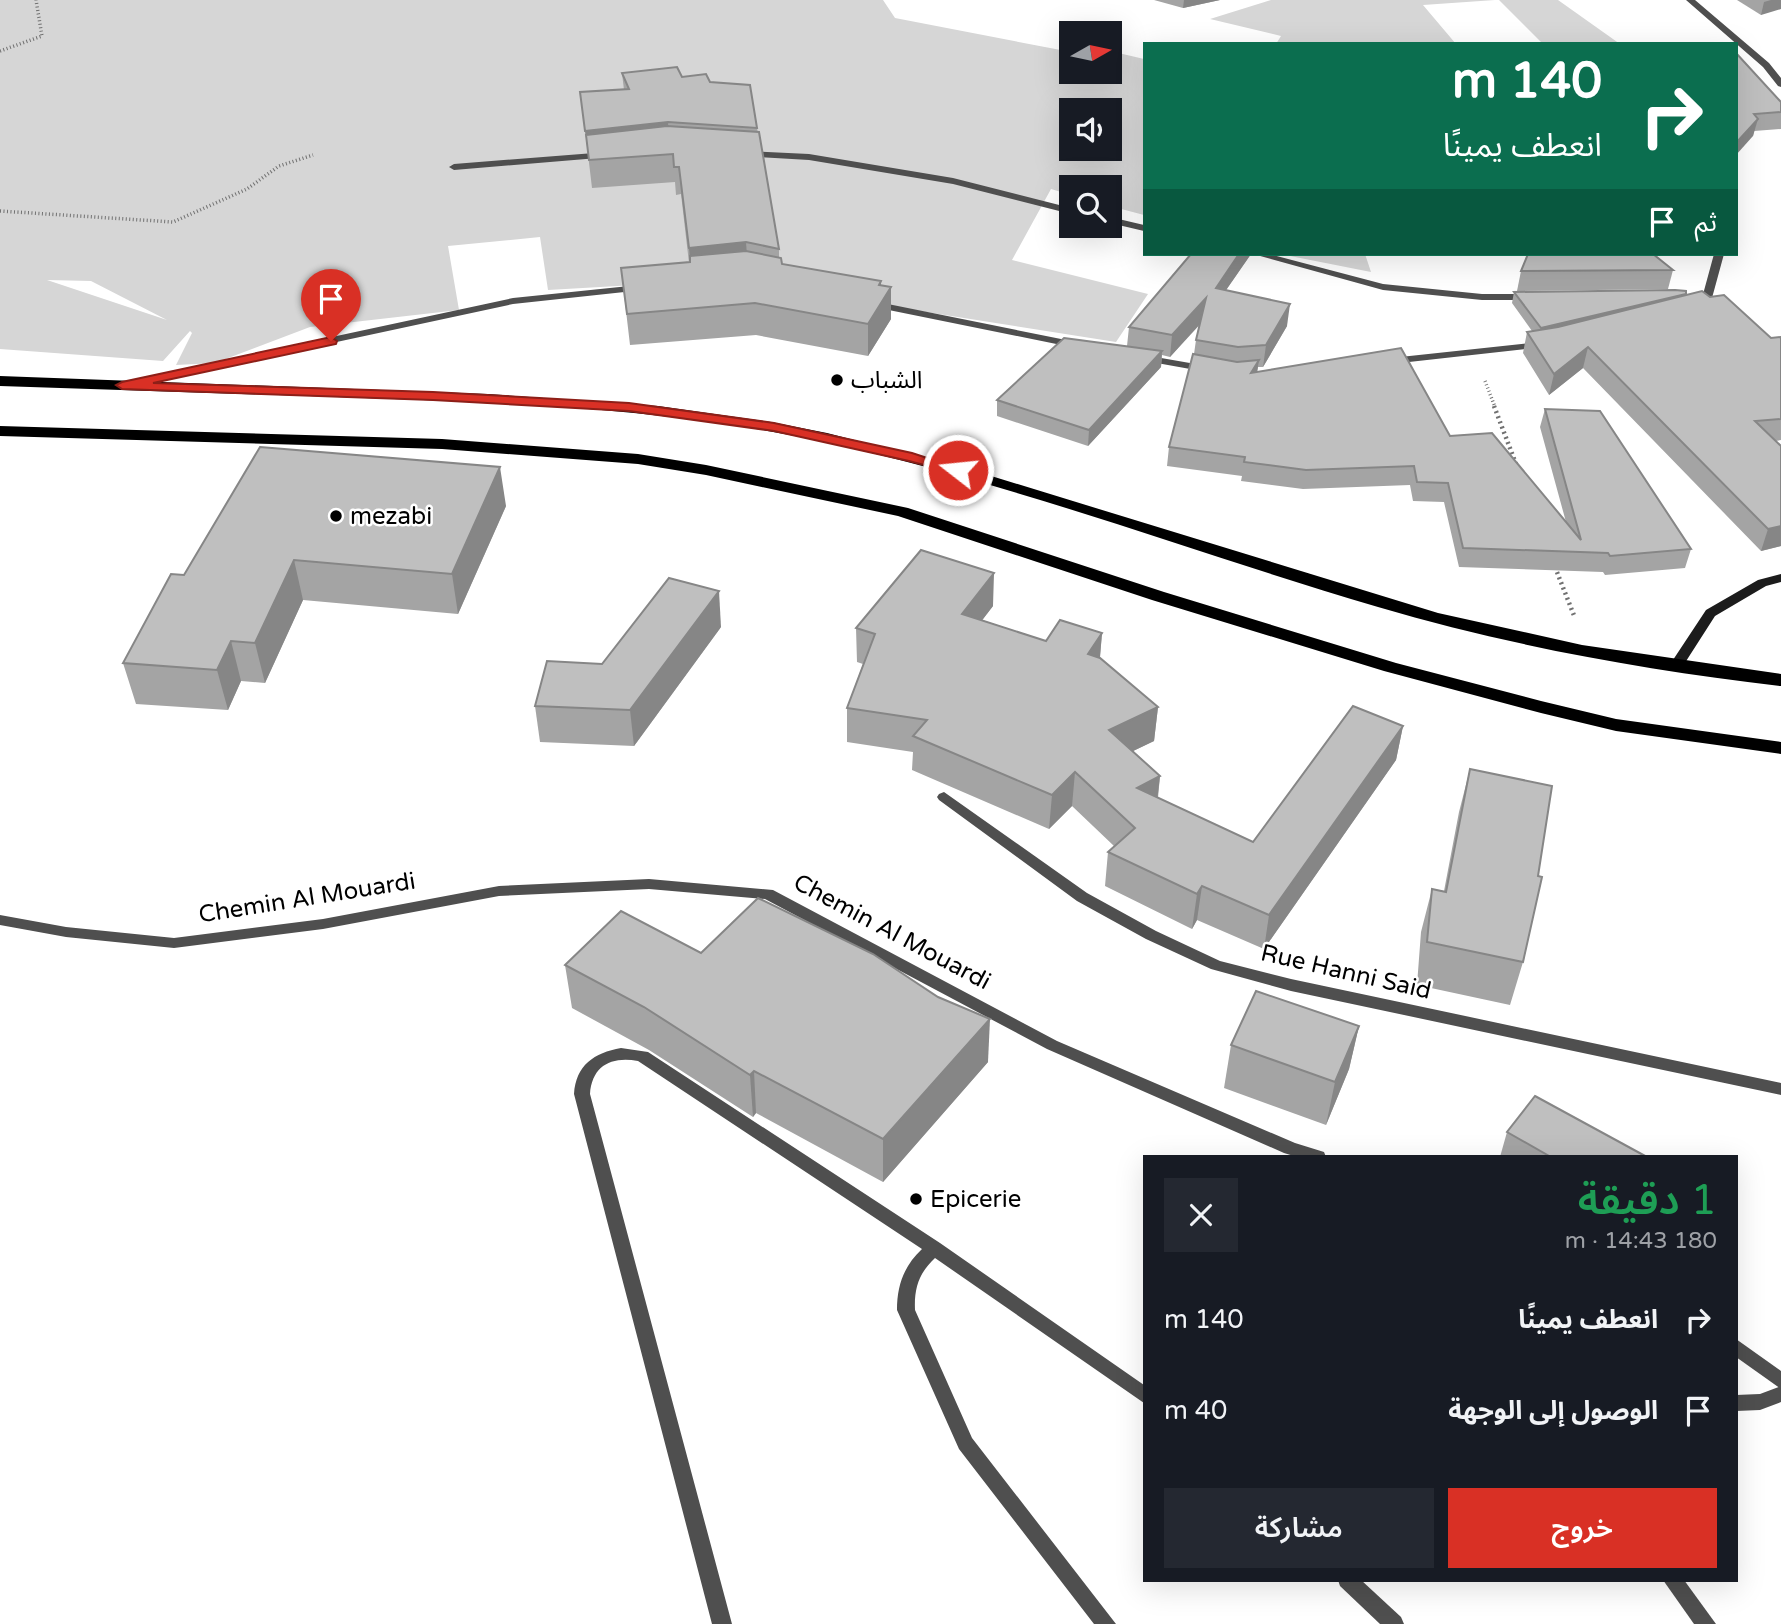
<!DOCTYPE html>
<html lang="ar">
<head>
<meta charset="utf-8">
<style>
	:root { --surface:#171b24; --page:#242831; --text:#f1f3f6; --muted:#9ea1a6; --accent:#d93025 }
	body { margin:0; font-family:"Varela Round","Noto Sans Arabic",sans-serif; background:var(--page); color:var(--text); direction:rtl; height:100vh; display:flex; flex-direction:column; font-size:26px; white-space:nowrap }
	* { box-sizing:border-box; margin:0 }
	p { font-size:23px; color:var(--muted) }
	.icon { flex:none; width:38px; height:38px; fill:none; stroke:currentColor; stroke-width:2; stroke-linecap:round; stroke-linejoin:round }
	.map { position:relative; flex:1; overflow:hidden; direction:ltr }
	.drawer { position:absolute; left:1143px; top:1155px; width:595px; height:427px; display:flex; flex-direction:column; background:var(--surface); border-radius:0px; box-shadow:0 7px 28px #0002; direction:rtl }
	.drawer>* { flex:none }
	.guide { position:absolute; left:1143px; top:42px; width:595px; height:214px; border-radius:0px; box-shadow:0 7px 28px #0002; direction:rtl; background:#0b6e4f; color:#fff; overflow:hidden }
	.needle { width:46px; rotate:81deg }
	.controls { position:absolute; left:1059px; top:21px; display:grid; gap:14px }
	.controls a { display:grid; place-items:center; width:63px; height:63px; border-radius:0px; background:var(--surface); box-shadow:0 7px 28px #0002; font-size:35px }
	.pin { position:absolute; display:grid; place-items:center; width:60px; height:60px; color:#fff; margin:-72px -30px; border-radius:50% 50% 50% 0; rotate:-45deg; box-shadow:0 0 7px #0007 }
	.pin .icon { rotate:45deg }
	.me { position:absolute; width:77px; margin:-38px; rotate:286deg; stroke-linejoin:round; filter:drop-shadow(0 0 5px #0008) }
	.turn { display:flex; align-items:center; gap:24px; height:147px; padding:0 21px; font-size:32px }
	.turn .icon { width:91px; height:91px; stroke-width:2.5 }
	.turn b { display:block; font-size:49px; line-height:60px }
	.then { display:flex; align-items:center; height:66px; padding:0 21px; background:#0003; gap:14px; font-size:26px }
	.round { display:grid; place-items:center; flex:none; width:74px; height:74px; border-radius:0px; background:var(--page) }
	.overview { display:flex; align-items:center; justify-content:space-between; height:119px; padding:0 21px }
	h1 { font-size:42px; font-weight:600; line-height:52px; color:#1e9e55 }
	.cta { display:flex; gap:14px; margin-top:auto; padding:14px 21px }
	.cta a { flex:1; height:80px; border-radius:0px; background:var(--accent); color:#fff; font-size:28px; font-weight:600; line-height:80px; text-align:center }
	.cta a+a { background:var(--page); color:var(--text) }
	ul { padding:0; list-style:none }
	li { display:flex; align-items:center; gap:21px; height:91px; padding:0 21px }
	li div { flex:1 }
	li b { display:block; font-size:26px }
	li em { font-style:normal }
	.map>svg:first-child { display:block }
	.green { fill:#d6d6d6; fill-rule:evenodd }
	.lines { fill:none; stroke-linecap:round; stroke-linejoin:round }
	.path-far1 { stroke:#717171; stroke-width:3.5; stroke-dasharray:1 2.5; stroke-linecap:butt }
	.path { stroke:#717171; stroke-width:4.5; stroke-dasharray:2 3.5; stroke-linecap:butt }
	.minor { fill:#4f4f4f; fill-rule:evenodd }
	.tertiary { fill:#4f4f4f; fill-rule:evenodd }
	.secondary { fill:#1c1c1c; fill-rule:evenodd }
	.trunk { fill:#000; fill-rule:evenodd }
	.wall { fill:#a4a4a4 }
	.shaded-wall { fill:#868686 }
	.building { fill:#bfbfbf; stroke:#868686; stroke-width:2 }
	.route { fill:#d93025; stroke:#8d1f18; stroke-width:2 }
	.poi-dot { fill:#000; stroke:#fff; stroke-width:2.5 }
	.labels { text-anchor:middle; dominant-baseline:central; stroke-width:5; stroke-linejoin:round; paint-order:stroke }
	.poi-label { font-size:24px; fill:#000; stroke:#fff; text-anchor:start }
	.street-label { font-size:24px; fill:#000; stroke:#fff }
</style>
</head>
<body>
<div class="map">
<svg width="1781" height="1624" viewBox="0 0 1781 1624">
	<rect width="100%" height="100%" fill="#fff"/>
	<g class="green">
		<path d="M0 0H883L895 18 1071 52V72H1110V51L1144 59V215L1110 206V187H1071V195L1051 189 1012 260 1148 294 1116 342 722 280 548 290 540 237 448 246 459 310 310 327 215 363 176 365 192 333 190 331 163 361 0 349ZM1071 110H1110V149H1071ZM47 280 91 281 167 320Z"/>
		<polygon points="1271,0 1495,0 1423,5 1456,44 1276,44 1281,36 1210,19"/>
		<polygon points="1499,0 1558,0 1620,44 1543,44"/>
		<polygon points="1280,254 1365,254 1371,272"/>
	</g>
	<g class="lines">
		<g class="path-far1">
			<polyline points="0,51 42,36 36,0"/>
			<polyline points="0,211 173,222 247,189 279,166 313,155"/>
			<polyline points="1485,381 1495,407"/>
		</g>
		<g class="path">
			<polyline points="1494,406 1516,464"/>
			<polyline points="1555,567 1575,618"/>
		</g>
		<g class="minor">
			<polygon points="1686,0 1695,0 1769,63 1781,78 1781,87 1778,86 1763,67"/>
			<polygon points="746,151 809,154 953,178 1071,208 1071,214 953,184 809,160 743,156 741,154"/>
			<polygon points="607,152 610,153 610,157 454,170 449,167 454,164"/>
			<polygon points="1110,217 1144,225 1144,231 1110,223"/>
			<polygon points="1253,254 1269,254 1383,284 1482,294 1532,294 1537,297 1532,300 1482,300 1383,290"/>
			<polygon points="1714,254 1724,254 1712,298 1707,301 1702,298"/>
			<polygon points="639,285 643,286 643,290 513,304 123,388 117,385 123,382 513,298"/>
			<polygon points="873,301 1076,342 1081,345 1076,348 869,306 868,304"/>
			<polygon points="1541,342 1546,345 1545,347 1391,364 1385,361 1391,358"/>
			<polygon points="1144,355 1207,366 1213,369 1207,372 1140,360 1140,356"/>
			<polygon points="944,792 1087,893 1156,931 1220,961 1291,979 1781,1083 1781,1095 1291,991 1211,969 1146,939 1077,901 939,800 937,797 939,794"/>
			<path d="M621 1048 648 1052 940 1243 1144 1385V1403L935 1258C919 1273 914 1288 915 1310L972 1438 1116 1624H1094L959 1449 897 1310C897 1285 904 1266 922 1249L638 1061C611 1056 592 1066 590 1094L732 1624H712L574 1094C576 1065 594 1053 621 1048Z"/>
			<polygon points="1781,1386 1781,1402 1760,1410 1736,1411 1736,1395 1760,1394"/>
			<polygon points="1338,1580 1361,1580 1401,1617 1404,1624 1380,1624 1340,1586"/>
			<polygon points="1663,1580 1684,1580 1716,1624 1694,1624"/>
		</g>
		<g class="tertiary">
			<polygon points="649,879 773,890 1057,1041 1295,1143 1324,1152 1326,1157 1297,1157 1284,1153 1047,1049 765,899 649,889 499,896 323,929 174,948 66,937 0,925 0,915 66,927 174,938 323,919 499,886"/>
			<polygon points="1736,1339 1781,1371 1781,1389 1736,1357"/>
		</g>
		<polygon class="secondary" points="1781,574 1781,582 1766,586 1715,616 1681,669 1671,669 1669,666 1706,610 1758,580"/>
		<g class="trunk">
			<path d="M0 376 488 394 658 406 771 422 827 433 975 471 1438 613 1582 645 1781 674V686C1645 670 1510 646 1378 607 1195 553 1015 484 828 443 676 409 520 403 365 398 243 394 122 390 0 386Z"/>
			<polygon points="0,426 442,439 638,454 706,465 908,508 1164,592 1396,663 1541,701 1616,719 1781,742 1781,754 1616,731 1541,713 1384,671 1152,600 898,516 706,475 638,464 442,449 0,436"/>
		</g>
	</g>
	<g class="wall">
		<polygon points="1154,0 1220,0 1183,8"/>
		<polygon points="1737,0 1781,0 1761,15"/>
		<polygon points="1736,53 1781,102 1781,129 1754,131 1753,136"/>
		<polygon points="622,73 682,77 710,82 757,128 779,249 779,258 782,264 881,281 881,286 891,319 868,356 756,335 630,345 621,268 689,263 681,194 676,195 675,182 592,188 583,112 624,90"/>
		<polygon points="1191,254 1251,254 1226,290 1287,326 1263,367 1258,367 1257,372 1450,436 1566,522 1540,427 1545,409 1691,549 1685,568 1605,575 1603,572 1459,567 1444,502 1413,501 1410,485 1303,489 1241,481 1242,476 1167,466 1169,447 1194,354 1196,340 1199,324 1170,357 1162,355 1161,367 1088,446 997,416 997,400 1127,346 1129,327"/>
		<polygon points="1673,270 1668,289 1517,291 1521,271"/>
		<polygon points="1514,292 1686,295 1710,297 1771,338 1781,337 1781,440 1776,441 1781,446 1781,546 1761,551 1583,368 1549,395 1523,353 1527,332 1532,331 1512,303"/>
		<polygon points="506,506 458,614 303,600 265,683 241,681 228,710 136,704 123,663 184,575"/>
		<polygon points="993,606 982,620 1046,641 1102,633 1100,658 1158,707 1154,741 1133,751 1160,776 1158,798 1253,842 1403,726 1396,760 1264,949 1197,920 1192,929 1105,886 1108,852 1114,846 1072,806 1049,829 912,770 913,752 847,742 847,708 863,664 857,662 856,628"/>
		<polygon points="721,627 634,746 540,742 535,706"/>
		<polygon points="1470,769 1523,962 1510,1005 1417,985 1421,932 1432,889 1444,891 1459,812"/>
		<polygon points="701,953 988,1062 883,1182 756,1113 753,1117 649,1050 572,1008 565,965"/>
		<polygon points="1359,1026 1349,1069 1326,1125 1224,1088 1231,1045"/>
		<polygon points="1507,1132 1647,1157 1500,1157"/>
	</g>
	<g class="shaded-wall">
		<polygon points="1184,0 1220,0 1183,8"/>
		<polygon points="1771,0 1781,0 1781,9 1761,15 1764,2"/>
		<polygon points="1758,119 1753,136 1736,155 1736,143"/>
		<polygon points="668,122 669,142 586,135 588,151 585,131"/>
		<polygon points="746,242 748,270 691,276 689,248"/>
		<polygon points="1239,254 1251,254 1213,309 1216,288"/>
		<polygon points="881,281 881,303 891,287 891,319 868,356 868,324 879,285"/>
		<polygon points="1686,294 1683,305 1538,339 1541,328"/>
		<polygon points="1206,298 1204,320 1170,357 1172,335"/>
		<polygon points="1290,304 1287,326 1263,367 1266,345"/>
		<polygon points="1588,347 1583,368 1549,395 1554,374"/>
		<polygon points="1162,351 1161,367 1088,446 1089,430"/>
		<polygon points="1259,360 1256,379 1251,373"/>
		<polygon points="500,467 506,506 458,614 452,574"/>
		<polygon points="1781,526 1781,546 1761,551 1768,529"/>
		<polygon points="294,560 303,600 265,683 255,643"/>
		<polygon points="994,573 993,606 961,648 962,614"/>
		<polygon points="719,591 721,627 634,746 630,710"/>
		<polygon points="1102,633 1099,667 1088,654"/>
		<polygon points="231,641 241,681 228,710 217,670"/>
		<polygon points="1158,707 1154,741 1106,764 1109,730"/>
		<polygon points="1403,726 1396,760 1264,949 1269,915"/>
		<polygon points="1075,772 1072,806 1049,829 1052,795"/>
		<polygon points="1160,776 1156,810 1137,788"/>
		<polygon points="1202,886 1197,920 1192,929 1197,894"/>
		<polygon points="990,1019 988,1062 883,1182 883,1139"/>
		<polygon points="1359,1026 1349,1069 1326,1125 1335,1082"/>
		<polygon points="754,1071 756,1113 753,1117 750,1075"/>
	</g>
	<g class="building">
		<polygon points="1736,53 1781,102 1781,112 1754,114 1758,119 1736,143"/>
		<polygon points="677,67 682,77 706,74 710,82 750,85 757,128 668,122 585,131 580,92 629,89 622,73"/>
		<polygon points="667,126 759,132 779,249 746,242 689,248 679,167 674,167 673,154 589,160 586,135"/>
		<polygon points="746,251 781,258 782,264 881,281 879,285 891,287 868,324 755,303 627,314 621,268 690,262 690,256"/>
		<polygon points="1191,254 1239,254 1216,288 1290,304 1266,345 1238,347 1196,340 1206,298 1172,335 1129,327"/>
		<polygon points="1528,254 1653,254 1673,270 1521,271"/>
		<polygon points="1675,290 1686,291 1686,294 1541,328 1514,292"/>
		<polygon points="1702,291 1710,297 1724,295 1771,338 1781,337 1781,419 1755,421 1781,446 1781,526 1768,529 1588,347 1554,374 1527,332 1558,327"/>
		<polygon points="1064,338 1162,351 1089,430 997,400"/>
		<polygon points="1401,348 1450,436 1492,433 1581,540 1545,409 1600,411 1691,549 1610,556 1608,553 1463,548 1448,483 1417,482 1414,466 1306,470 1244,462 1245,457 1169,447 1193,354 1237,362 1259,360 1251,373"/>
		<polygon points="260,447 500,467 452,574 294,560 255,643 231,641 217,670 123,663 171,574 184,575"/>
		<polygon points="921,550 994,573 962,614 1046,641 1060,620 1102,633 1088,654 1100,658 1158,707 1109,730 1160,776 1137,788 1253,842 1353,706 1403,726 1269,915 1202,886 1197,894 1108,852 1135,828 1075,772 1052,795 913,736 927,720 847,708 875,634 856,628"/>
		<polygon points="669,578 719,591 630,710 535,706 547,661 602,664"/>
		<polygon points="1470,769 1552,786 1538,876 1542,877 1523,962 1427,942 1432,889 1446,892"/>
		<polygon points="758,898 873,954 938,997 990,1019 883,1139 754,1071 750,1075 644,1007 565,965 621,911 701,953"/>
		<polygon points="1256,991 1359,1026 1335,1082 1231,1045"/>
		<polygon points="1535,1096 1647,1157 1551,1157 1507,1132"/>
	</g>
	<polygon class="route" points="331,337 337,341 336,344 153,383 433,392 629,403 774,423 912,453 964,470 958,474 909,461 774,431 629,411 433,400 122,389 116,385 122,382"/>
	<g class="poi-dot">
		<circle cx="837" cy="380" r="7"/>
		<circle cx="336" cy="516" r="7"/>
		<circle cx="916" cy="1199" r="7"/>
	</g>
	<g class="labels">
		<g class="poi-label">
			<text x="851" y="380">الشباب</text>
			<text x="350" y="516">mezabi</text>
			<text x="930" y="1199">Epicerie</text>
		</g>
		<g class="street-label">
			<text transform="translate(307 898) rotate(-9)">Chemin Al Mouardi</text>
			<text transform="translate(892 932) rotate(28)">Chemin Al Mouardi</text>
			<text transform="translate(1346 972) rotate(13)">Rue Hanni Said</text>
		</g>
	</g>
</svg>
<div class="controls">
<a><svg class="needle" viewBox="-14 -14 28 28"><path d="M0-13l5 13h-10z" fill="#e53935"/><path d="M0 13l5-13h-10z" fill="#9ea1a6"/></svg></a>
<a><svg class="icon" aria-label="sound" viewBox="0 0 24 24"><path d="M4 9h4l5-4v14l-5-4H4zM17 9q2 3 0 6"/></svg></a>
<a><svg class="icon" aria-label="search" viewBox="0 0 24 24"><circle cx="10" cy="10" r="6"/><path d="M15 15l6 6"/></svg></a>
</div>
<div class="pin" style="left:331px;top:341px;background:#d93025"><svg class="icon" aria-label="arrive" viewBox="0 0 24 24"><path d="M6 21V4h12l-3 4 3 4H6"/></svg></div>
<svg class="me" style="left:958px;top:470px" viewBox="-20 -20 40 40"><circle r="17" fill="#d93025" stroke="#fff" stroke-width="3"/><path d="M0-11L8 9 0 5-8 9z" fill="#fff"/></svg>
<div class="guide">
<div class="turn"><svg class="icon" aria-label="right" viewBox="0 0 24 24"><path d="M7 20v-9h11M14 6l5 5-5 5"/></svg><div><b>140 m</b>انعطف يمينًا</div></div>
<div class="then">ثم<svg class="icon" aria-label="arrive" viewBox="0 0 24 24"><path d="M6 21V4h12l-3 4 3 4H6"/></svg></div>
</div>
<section class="drawer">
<div class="overview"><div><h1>1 دقيقة</h1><p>180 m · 14:43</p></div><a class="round"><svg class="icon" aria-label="close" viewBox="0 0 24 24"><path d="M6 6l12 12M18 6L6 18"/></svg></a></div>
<ul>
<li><svg class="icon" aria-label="right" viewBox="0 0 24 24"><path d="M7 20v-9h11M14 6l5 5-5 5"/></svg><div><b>انعطف يمينًا</b></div><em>140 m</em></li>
<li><svg class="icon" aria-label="arrive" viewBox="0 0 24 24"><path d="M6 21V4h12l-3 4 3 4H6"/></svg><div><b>الوصول إلى الوجهة</b></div><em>40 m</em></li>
</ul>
<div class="cta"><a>خروج</a><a>مشاركة</a></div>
</section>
</div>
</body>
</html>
